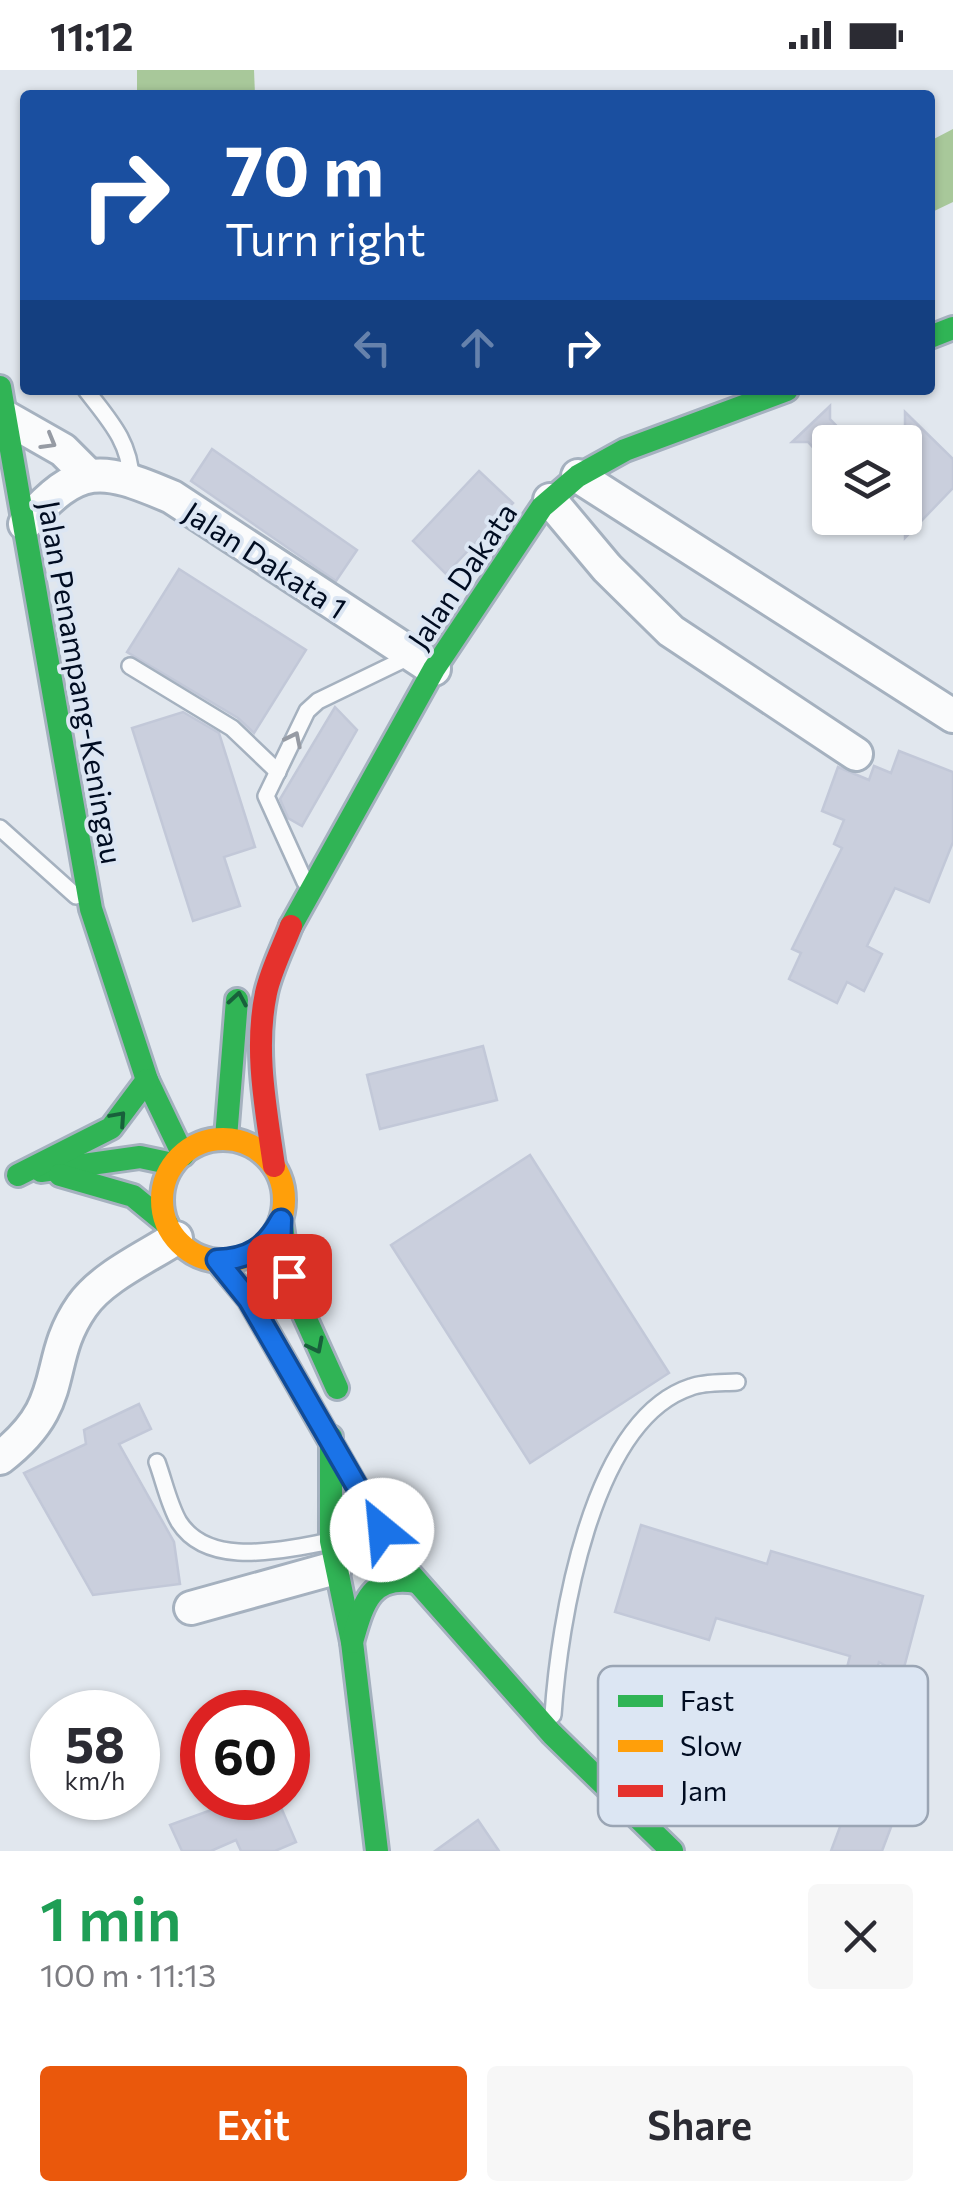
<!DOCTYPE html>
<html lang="en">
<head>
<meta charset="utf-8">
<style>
	:root { --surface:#fff; --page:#f7f7f7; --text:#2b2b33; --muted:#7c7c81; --accent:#ea580c }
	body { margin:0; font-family:Commissioner,sans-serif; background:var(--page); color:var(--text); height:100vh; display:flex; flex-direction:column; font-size:38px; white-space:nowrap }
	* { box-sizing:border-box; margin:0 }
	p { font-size:32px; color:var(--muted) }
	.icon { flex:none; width:55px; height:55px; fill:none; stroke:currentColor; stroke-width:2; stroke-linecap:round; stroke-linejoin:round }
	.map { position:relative; height:1781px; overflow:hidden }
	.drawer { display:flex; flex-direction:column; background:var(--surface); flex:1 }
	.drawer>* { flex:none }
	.hud { position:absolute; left:20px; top:20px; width:915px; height:305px; border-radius:10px; box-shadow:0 2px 8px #0004; background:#1a4fa0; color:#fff; overflow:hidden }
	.tools { position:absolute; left:812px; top:355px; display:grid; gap:20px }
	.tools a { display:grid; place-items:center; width:110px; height:110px; border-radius:10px; background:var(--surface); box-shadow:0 2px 8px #0004; font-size:50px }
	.speed { position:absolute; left:30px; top:1620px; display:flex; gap:20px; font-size:50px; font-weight:700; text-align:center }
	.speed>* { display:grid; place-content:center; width:130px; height:130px; border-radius:50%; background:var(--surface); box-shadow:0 2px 8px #0004; line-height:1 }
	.speed small { font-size:25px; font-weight:400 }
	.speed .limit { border:15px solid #d22; background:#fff; color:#111 }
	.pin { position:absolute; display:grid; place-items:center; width:85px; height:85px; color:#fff; margin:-42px; border-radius:20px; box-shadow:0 5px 15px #0006 }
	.me { position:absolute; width:110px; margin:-55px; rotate:332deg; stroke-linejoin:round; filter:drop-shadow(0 0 8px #0008) }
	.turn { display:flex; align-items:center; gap:35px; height:210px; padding:0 40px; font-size:45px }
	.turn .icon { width:130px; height:130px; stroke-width:2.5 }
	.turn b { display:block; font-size:70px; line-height:85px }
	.lanes { display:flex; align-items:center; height:95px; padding:0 40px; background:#0003; justify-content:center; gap:50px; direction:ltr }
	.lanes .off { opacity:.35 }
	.round { display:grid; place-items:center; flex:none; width:105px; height:105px; border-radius:10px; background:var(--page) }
	.summary { display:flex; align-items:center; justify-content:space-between; height:170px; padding:0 40px }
	h1 { font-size:60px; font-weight:600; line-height:75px; color:#1e9e55 }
	.action { display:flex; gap:20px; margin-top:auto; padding:20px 40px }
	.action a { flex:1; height:115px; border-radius:10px; background:var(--accent); color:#fff; font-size:40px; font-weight:600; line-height:115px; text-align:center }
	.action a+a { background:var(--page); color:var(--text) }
	.status { display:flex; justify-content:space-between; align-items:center; height:70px; padding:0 50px; background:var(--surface); direction:ltr }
	.status svg { height:28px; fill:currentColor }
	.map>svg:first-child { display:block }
	.water { fill:#a8c89a }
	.building { fill:#cacfdd; stroke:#c2c8d8; stroke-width:2.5 }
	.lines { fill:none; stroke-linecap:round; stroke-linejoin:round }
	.lane-casing { stroke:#a5b1bf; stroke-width:20 }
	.street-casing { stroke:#a5b1bf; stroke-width:38 }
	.fast-casing { stroke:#a5b1bf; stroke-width:28 }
	.slow-casing { stroke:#a5b1bf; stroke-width:28 }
	.jam-casing { stroke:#a5b1bf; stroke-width:28 }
	.lane { stroke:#fafbfc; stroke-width:15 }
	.street { stroke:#fafbfc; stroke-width:32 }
	.fast { stroke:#30b455; stroke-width:22 }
	.slow { stroke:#ff9f0a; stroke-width:22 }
	.jam { stroke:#e5322d; stroke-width:22 }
	.oneway { stroke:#969ba4 }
	.oneway2 { stroke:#18603b }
	.route-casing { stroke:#114b97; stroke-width:25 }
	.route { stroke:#1a73e8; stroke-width:18 }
	.labels { text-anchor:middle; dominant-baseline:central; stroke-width:8; stroke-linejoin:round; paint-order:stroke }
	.street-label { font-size:30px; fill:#000c21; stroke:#dce6f3 }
	.key { fill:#dce6f3; stroke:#9aa5b4; stroke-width:2.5 }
	.key-label { font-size:28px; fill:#000c21 }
</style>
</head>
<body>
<div class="status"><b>11:12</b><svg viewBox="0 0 49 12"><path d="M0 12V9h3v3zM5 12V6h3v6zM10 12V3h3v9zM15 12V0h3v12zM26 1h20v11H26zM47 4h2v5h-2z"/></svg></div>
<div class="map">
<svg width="953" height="1781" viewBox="0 0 953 1781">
	<rect width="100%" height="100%" fill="#e1e7ee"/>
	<g class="water">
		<polygon points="137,0 254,0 255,25 137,25"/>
		<polygon points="953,59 953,132 930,143 930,71"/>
	</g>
	<g class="building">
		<polygon points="830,336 830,349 852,372 830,372 830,396 808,372 792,372"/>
		<polygon points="905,342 953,389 953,418 905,468"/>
		<polygon points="212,379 357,480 336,511 191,411"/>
		<polygon points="479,401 513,433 446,504 413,471"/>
		<polygon points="179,499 306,580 254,663 238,648 127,582"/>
		<polygon points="335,637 357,660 302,756 288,748 280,729"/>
		<polygon points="183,642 219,663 255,777 224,787 240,836 193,851 132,658"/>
		<polygon points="899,681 953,702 953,772 929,832 895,818 867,876 882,884 864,921 847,912 837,933 789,909 801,883 792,879 842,778 834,774 844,750 822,741 838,697 869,710 874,696 891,703"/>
		<polygon points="483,976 497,1030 380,1059 367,1005"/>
		<polygon points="530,1085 669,1303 530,1393 391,1175"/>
		<polygon points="139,1334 151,1359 119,1374 174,1472 180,1514 93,1525 24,1403 86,1374 84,1360"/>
		<polygon points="641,1455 767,1494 771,1481 923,1526 902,1605 879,1592 872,1617 844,1609 850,1586 716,1548 709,1570 615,1542"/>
		<polygon points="869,1679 914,1696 882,1781 831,1781"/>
		<polygon points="244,1728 277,1728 296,1772 275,1781 241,1781 236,1770 211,1781 182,1781 170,1755"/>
		<polygon points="478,1750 499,1781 435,1781"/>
	</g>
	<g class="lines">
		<g class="lane-casing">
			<g id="lane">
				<path d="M86 320C108 349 130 371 131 409"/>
				<polyline points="130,596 232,658 278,702"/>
				<polyline points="0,758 76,826"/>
				<polyline points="305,812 266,726 307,641 318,631 411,586"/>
				<path d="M157 1392C164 1411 169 1435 179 1452 209 1499 283 1479 327 1472"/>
				<path d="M553 1645C559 1555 590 1350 691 1317 704 1312 722 1313 737 1312"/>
			</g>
		</g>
		<g class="street-casing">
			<g id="street">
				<polyline points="5,347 63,380 87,404"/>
				<polyline points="578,406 953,646"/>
				<polyline points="550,430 607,498 671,561 856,684"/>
				<path d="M25 454C79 393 100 396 172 427L434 599"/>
				<path d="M0 1388C72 1333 42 1293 82 1236 102 1207 147 1187 176 1168"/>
				<polyline points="191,1538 335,1498"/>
			</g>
		</g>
		<g class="fast-casing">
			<g id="fast">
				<polyline points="930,267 953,258"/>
				<polyline points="0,317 91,839 147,1010 183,1085"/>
				<polyline points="291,856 434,599 542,437 578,406 625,380 787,320"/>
				<polyline points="226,1068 237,930"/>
				<polyline points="41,1101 140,1087 173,1094"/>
				<polyline points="18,1105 111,1058 147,1010"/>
				<polyline points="60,1105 133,1126 167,1154"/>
				<polyline points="281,1150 291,1216 337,1318"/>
				<polyline points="217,1191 249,1229 398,1490 552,1664 672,1781"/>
				<polyline points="331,1367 331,1471 352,1572 377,1781"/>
				<path d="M352 1572C363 1534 370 1504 416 1512"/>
			</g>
		</g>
		<g class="slow-casing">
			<circle id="slow" cx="223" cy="1130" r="61"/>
		</g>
		<g class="jam-casing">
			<path id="jam" d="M274 1096C266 1039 254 980 266 923 271 900 283 877 291 856"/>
		</g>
		<use href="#lane" class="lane"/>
		<use href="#street" class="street"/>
		<use href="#fast" class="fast"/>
		<use href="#slow" class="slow"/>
		<use href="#jam" class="jam"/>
	</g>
	<defs><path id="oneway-chevron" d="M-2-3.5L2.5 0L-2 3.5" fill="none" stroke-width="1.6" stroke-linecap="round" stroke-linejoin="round" transform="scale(2.5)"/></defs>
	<g class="oneway">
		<use href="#oneway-chevron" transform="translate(49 372) rotate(30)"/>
		<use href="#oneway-chevron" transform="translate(294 669) rotate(-64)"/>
	</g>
	<g class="oneway2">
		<use href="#oneway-chevron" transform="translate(238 929) rotate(-80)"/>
		<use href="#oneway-chevron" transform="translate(119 1048) rotate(-48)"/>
		<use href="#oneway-chevron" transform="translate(316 1276) rotate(63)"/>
	</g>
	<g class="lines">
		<g class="route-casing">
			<path id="route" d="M289 1206 280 1180 281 1150C266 1178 249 1189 217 1190L249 1230 382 1460"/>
		</g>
		<use href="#route" class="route"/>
	</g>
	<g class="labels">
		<g class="street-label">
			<text transform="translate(266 489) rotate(33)">Jalan Dakata 1</text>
			<text transform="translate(461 505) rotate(-56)">Jalan Dakata</text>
			<text transform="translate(82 612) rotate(80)">Jalan Penampang-Keningau</text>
		</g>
	</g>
	<rect x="598" y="1596" width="330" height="160" rx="15" class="key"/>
	<rect x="618" y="1625" width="45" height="12" fill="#30b455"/>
	<rect x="618" y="1670" width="45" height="12" fill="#ff9f0a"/>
	<rect x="618" y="1715" width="45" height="12" fill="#e5322d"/>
	<g class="key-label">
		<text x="680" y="1641">Fast</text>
		<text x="680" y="1686">Slow</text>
		<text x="680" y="1731">Jam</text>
	</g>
</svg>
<div class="tools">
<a><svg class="icon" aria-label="layers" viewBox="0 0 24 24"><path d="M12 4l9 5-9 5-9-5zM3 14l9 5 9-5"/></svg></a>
</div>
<div class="speed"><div>58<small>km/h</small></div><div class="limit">60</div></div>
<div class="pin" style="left:289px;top:1206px;background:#d93025"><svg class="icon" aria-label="arrive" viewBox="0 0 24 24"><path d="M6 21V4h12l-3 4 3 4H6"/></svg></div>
<svg class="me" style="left:382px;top:1460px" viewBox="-20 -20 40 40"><circle r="19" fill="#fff"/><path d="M0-13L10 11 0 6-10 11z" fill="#1a73e8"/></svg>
<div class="hud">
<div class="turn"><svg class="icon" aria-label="right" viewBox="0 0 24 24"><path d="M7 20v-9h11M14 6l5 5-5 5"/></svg><div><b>70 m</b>Turn right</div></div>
<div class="lanes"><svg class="icon off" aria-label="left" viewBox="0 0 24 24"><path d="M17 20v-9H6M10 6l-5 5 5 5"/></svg><svg class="icon off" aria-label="ahead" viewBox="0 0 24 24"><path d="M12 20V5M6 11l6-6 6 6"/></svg><svg class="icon" aria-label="right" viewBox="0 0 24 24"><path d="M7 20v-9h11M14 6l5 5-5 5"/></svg></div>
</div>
</div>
<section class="drawer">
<div class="summary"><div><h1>1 min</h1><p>100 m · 11:13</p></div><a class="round"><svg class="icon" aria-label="close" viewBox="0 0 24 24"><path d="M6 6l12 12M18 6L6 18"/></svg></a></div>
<div class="action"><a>Exit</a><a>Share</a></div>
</section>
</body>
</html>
